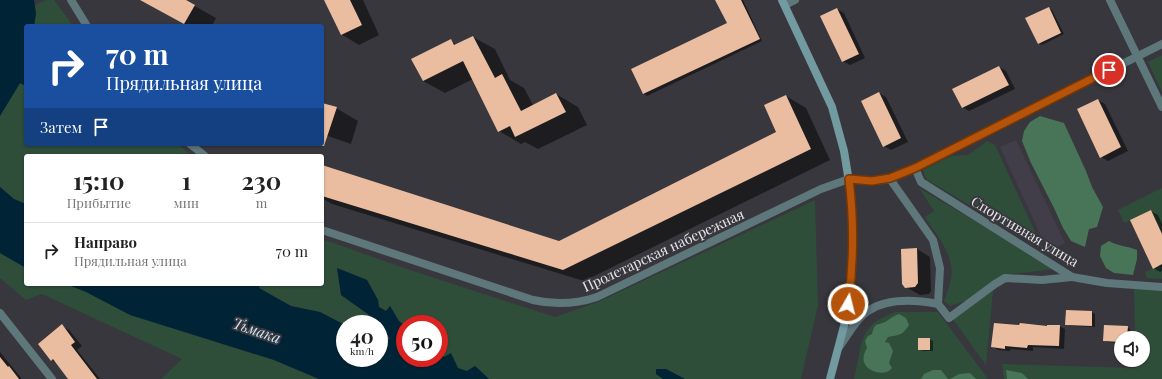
<!DOCTYPE html>
<html lang="ru">
<head>
<meta charset="utf-8">
<style>
	:root { --surface:#fff; --page:#f2f2f2; --text:#222; --muted:#767676; --line:#e0e0e0 }
	body { margin:0; font-family:"Playfair Display",serif; background:var(--page); color:var(--text); height:100vh; display:flex; flex-direction:column; font-size:15px; white-space:nowrap }
	* { box-sizing:border-box; margin:0 }
	p { font-size:13px; color:var(--muted) }
	.icon { flex:none; width:22px; height:22px; fill:none; stroke:currentColor; stroke-width:2; stroke-linecap:round; stroke-linejoin:round }
	.map { position:relative; flex:1; overflow:hidden }
	.details { position:absolute; left:24px; top:154px; width:300px; height:132px; display:flex; flex-direction:column; background:var(--surface); border-radius:4px; box-shadow:0 1px 3px #0004 }
	.details>* { flex:none }
	.guide { position:absolute; left:24px; top:24px; width:300px; height:122px; border-radius:4px; box-shadow:0 1px 3px #0004; background:#1a4fa0; color:#fff; overflow:hidden }
	.controls { position:absolute; left:1114px; top:331px; display:grid; gap:8px }
	.controls a { display:grid; place-items:center; width:36px; height:36px; border-radius:50%; background:var(--surface); box-shadow:0 1px 3px #0004; font-size:20px }
	.speed { position:absolute; left:336px; top:315px; display:flex; gap:8px; font-size:20px; font-weight:700; text-align:center }
	.speed>* { display:grid; place-content:center; width:52px; height:52px; border-radius:50%; background:var(--surface); box-shadow:0 1px 3px #0004; line-height:1 }
	.speed small { font-size:10px; font-weight:400 }
	.speed .limit { border:6px solid #d22; background:#fff; color:#111 }
	.pin { position:absolute; display:grid; place-items:center; width:34px; height:34px; color:#fff; margin:-17px; border:2px solid #fff; border-radius:50%; box-shadow:0 1px 4px #0007 }
	.me { position:absolute; width:44px; margin:-22px; rotate:8deg; stroke-linejoin:round; filter:drop-shadow(0 0 3px #0008) }
	.turn { display:flex; align-items:center; gap:14px; height:84px; padding:0 16px; font-size:18px }
	.turn .icon { width:52px; height:52px; stroke-width:2.5 }
	.turn b { display:block; font-size:28px; line-height:34px }
	.then { display:flex; align-items:center; height:38px; padding:0 16px; background:#0003; gap:8px; font-size:15px }
	.eta { display:flex; justify-content:space-evenly; align-items:center; height:68px; text-align:center }
	.eta b { font-size:24px; font-weight:700; line-height:28px }
	ul { padding:0; list-style:none }
	li { display:flex; align-items:center; gap:12px; height:56px; padding:0 16px; border-top:1px solid var(--line) }
	li div { flex:1 }
	li b { display:block; font-size:15px }
	li em { font-style:normal }
	.map>svg:first-child { display:block }
	.built { fill:#413e4a }
	.green { fill:#2e4e3a }
	.forest { fill:#487458 }
	.water { fill:#002436 }
	.shadow { fill:#0007 }
	.building { fill:#ebbda0 }
	.lines { fill:none; stroke-linecap:round; stroke-linejoin:round }
	.minor { stroke:#5e777b; stroke-width:8 }
	.secondary { stroke:#729aa1; stroke-width:8 }
	.route-casing { stroke:#753606; stroke-width:10 }
	.route { stroke:#b45309; stroke-width:7 }
	.labels { text-anchor:middle; dominant-baseline:central; stroke-width:4; stroke-linejoin:round; paint-order:stroke }
	.street-label { font-size:14px; fill:#e8e7eb; stroke:#38373d }
	.water-label { font-size:15px; font-style:italic; fill:#cbe8f9; stroke:#38373d }
</style>
</head>
<body>
<div class="map">
<svg width="1162" height="379" viewBox="0 0 1162 379">
	<rect width="100%" height="100%" fill="#38373d"/>
	<polygon class="built" points="1016,140 1065,243 1048,251 1000,147"/>
	<g class="green">
		<polygon points="46,0 54,0 73,26 34,26 36,14 35,5"/>
		<polygon points="1162,55 1162,92 1148,62"/>
		<polygon points="20,83 26,86 26,144 179,144 191,156 26,156 26,204 14,199 0,187 0,116"/>
		<polygon points="987,141 995,145 1043,249 926,179 923,170 951,156 968,155"/>
		<path d="M919 188 1056 269 1003 275 968 300 950 306 944 301C947 294 949 287 951 279 955 255 937 236 925 217L934 211Z"/>
		<polygon points="1162,188 1162,234 1151,210 1124,223 1118,210"/>
		<polygon points="815,200 818,305 801,379 685,379 666,369 657,369 656,374 663,379 489,379 475,366 467,371 457,368 439,353 439,324 405,324 405,326 399,321 390,306 386,311 379,307 378,300 367,280 337,268 341,295 379,322 390,339 379,342 379,324 345,324 345,325 320,312 291,306 259,288 260,284 322,284 322,239 410,270 555,317 598,302"/>
		<polygon points="0,253 26,268 26,284 66,284 274,360 319,379 161,379 182,359 42,294 26,300 0,278"/>
		<polygon points="1162,264 1162,279 1147,278 1145,272"/>
		<polygon points="1134,287 1162,287 1162,379 1004,379 1002,364 1136,368 1136,360 1143,360 1143,338 1135,338"/>
		<polygon points="993,291 986,365 952,318"/>
		<path d="M896 312H938L988 379H854C863 344 857 325 896 312Z"/>
	</g>
	<g class="forest">
		<polygon points="1040,116 1064,123 1086,171 1092,187 1103,207 1097,227 1089,229 1085,247 1071,241 1063,228 1054,208 1031,163 1022,141 1024,131 1030,122"/>
		<path d="M1109 241C1118 246 1127 246 1137 250V259L1133 275 1114 273 1106 268 1100 256 1101 246Z"/>
		<path d="M899 314 906 318 909 325C903 335 899 335 888 337L885 342 889 343 893 351 889 363 892 368C885 379 853 370 867 348L865 341 868 336 872 334C875 322 876 326 885 322 890 319 893 316 899 314Z"/>
		<polygon points="933,370 941,370 948,379 921,379 924,374"/>
		<polygon points="1006,370 1022,373 1028,379 1007,379"/>
		<polygon points="970,373 976,379 950,379 959,374"/>
	</g>
	<g class="water">
		<polygon points="0,0 34,0 36,14 34,26 26,26 26,86 20,83 0,116"/>
		<polygon points="0,187 14,199 26,204 26,268 0,253"/>
		<polygon points="337,268 367,280 378,300 379,307 386,311 390,306 399,321 405,326 405,358 439,358 439,353 444,357 451,353 458,368 467,371 475,366 489,379 319,379 274,360 130,315 86,292 66,284 260,284 259,288 291,306 320,312 345,325 345,358 379,358 379,342 390,339 379,322 341,295"/>
		<polygon points="656,369 666,369 685,379 663,379 656,374"/>
	</g>
	<g class="shadow">
		<polygon points="141,0 184,0 216,18 212,26 188,26"/>
		<polygon points="325,0 363,0 379,35 359,45 341,34"/>
		<polygon points="717,0 743,0 762,41 647,96 644,94 632,69 728,24"/>
		<polygon points="1048,8 1052,10 1064,34 1042,45 1038,43"/>
		<polygon points="837,9 844,13 865,58 850,65 843,61"/>
		<polygon points="473,37 495,49 510,80 524,88 533,105 556,94 578,107 587,125 538,149 525,142 521,144 499,131 473,79 445,93 423,81 450,41 457,45"/>
		<polygon points="999,67 1006,71 1015,89 969,111 962,107"/>
		<polygon points="879,93 886,97 908,142 891,150 884,146"/>
		<polygon points="786,96 806,108 830,160 584,281 332,204 322,198 322,166 559,242 778,133"/>
		<polygon points="1098,100 1105,104 1128,151 1108,161 1101,157"/>
		<polygon points="322,104 336,108 358,121 351,144 322,134"/>
		<polygon points="1151,211 1158,215 1162,224 1162,271 1160,272 1153,268"/>
		<polygon points="917,249 930,257 931,291 929,294 920,295 906,287"/>
		<polygon points="1092,312 1095,314 1095,327 1070,326 1066,324"/>
		<polygon points="62,326 69,330 82,346 77,350 100,379 69,379 57,363 52,360"/>
		<polygon points="1059,326 1065,329 1064,349 1033,347 1033,351 1011,349 1010,351 998,350 993,347 1048,327"/>
		<polygon points="1127,327 1130,329 1130,338 1121,338 1121,343 1107,342 1104,340"/>
		<polygon points="929,339 933,341 933,351 923,351 919,349"/>
		<polygon points="0,352 22,379 0,379"/>
	</g>
	<g class="building">
		<polygon points="140,0 186,0 195,5 184,24"/>
		<polygon points="324,0 350,0 362,25 341,35"/>
		<polygon points="715,0 741,0 760,39 643,94 631,69 727,23"/>
		<polygon points="1049,7 1061,33 1038,44 1025,18"/>
		<polygon points="837,8 859,54 842,62 820,16"/>
		<polygon points="473,36 495,78 502,74 521,111 556,93 566,112 515,137 510,126 498,132 463,61 423,81 411,59 451,39 454,45"/>
		<polygon points="999,66 1009,85 962,108 952,89"/>
		<polygon points="879,92 901,138 883,147 861,101"/>
		<polygon points="786,95 811,149 563,270 322,196 322,165 559,241 776,132 764,105"/>
		<polygon points="1098,99 1121,147 1100,158 1077,109"/>
		<polygon points="322,103 337,107 324,146 322,146"/>
		<polygon points="1151,210 1162,234 1162,264 1153,269 1130,220"/>
		<polygon points="917,248 918,283 915,287 905,288 902,284 901,249"/>
		<polygon points="1066,310 1092,311 1092,326 1065,325"/>
		<polygon points="994,323 1019,325 1020,323 1047,326 1047,325 1060,325 1059,346 1028,345 1027,348 1005,346 1005,349 991,347"/>
		<polygon points="62,324 75,342 71,345 97,379 68,379 53,359 51,361 38,344"/>
		<polygon points="1104,325 1128,326 1127,338 1121,338 1121,342 1103,341"/>
		<rect x="918" y="338" width="12" height="12"/>
		<polygon points="0,357 8,367 9,366 19,379 0,379"/>
	</g>
	<g class="lines">
		<g class="minor">
			<polyline points="71,0 87,26"/>
			<polyline points="1110,0 1162,107"/>
			<polyline points="785,5 795,0"/>
			<polyline points="190,144 205,156"/>
			<polyline points="915,168 921,182 1072,277 1107,283 1162,287"/>
			<polyline points="890,179 933,240 940,268 938,304"/>
			<path d="M322 230 533 300C555 305 576 304 597 297L821 189 849 179 872 181 890 179 915 168 1162 44"/>
			<polyline points="0,313 52,379"/>
			<path d="M839 347C848 335 856 319 868 311 887 298 917 300 938 304L949 318 995 284 1005 278 1042 280 1072 277"/>
		</g>
		<polyline class="secondary" points="782,0 832,107 844,151 851,194 853,238 851,282 844,326 830,379"/>
	</g>
	<g class="lines">
		<g class="route-casing">
			<path id="route" d="M848 304C854 262 854 221 849 179L872 181 890 178 915 168 1109 70"/>
		</g>
		<use href="#route" class="route"/>
	</g>
	<g class="labels">
		<g class="street-label">
			<text transform="translate(1025 231) rotate(31)">Спортивная улица</text>
			<text transform="translate(663 250) rotate(-25)">Пролетарская набережная</text>
		</g>
		<g class="water-label">
			<text transform="translate(257 330) rotate(19)">Тьмака</text>
		</g>
	</g>
</svg>
<div class="controls">
<a><svg class="icon" aria-label="sound" viewBox="0 0 24 24"><path d="M4 9h4l5-4v14l-5-4H4zM17 9q2 3 0 6"/></svg></a>
</div>
<div class="speed"><div>40<small>km/h</small></div><div class="limit">50</div></div>
<div class="pin" style="left:1109px;top:70px;background:#d93025"><svg class="icon" aria-label="arrive" viewBox="0 0 24 24"><path d="M6 21V4h12l-3 4 3 4H6"/></svg></div>
<svg class="me" style="left:848px;top:304px" viewBox="-20 -20 40 40"><circle r="17" fill="#b45309" stroke="#fff" stroke-width="3"/><path d="M0-11L8 9 0 5-8 9z" fill="#fff"/></svg>
<div class="guide">
<div class="turn"><svg class="icon" aria-label="right" viewBox="0 0 24 24"><path d="M7 20v-9h11M14 6l5 5-5 5"/></svg><div><b>70 m</b>Прядильная улица</div></div>
<div class="then">Затем<svg class="icon" aria-label="arrive" viewBox="0 0 24 24"><path d="M6 21V4h12l-3 4 3 4H6"/></svg></div>
</div>
<section class="details">
<div class="eta">
<div><b>15:10</b><p>Прибытие</p></div>
<div><b>1</b><p>мин</p></div>
<div><b>230</b><p>m</p></div>
</div>
<ul>
<li><svg class="icon" aria-label="right" viewBox="0 0 24 24"><path d="M7 20v-9h11M14 6l5 5-5 5"/></svg><div><b>Направо</b><p>Прядильная улица</p></div><em>70 m</em></li>
</ul>
</section>
</div>
</body>
</html>
